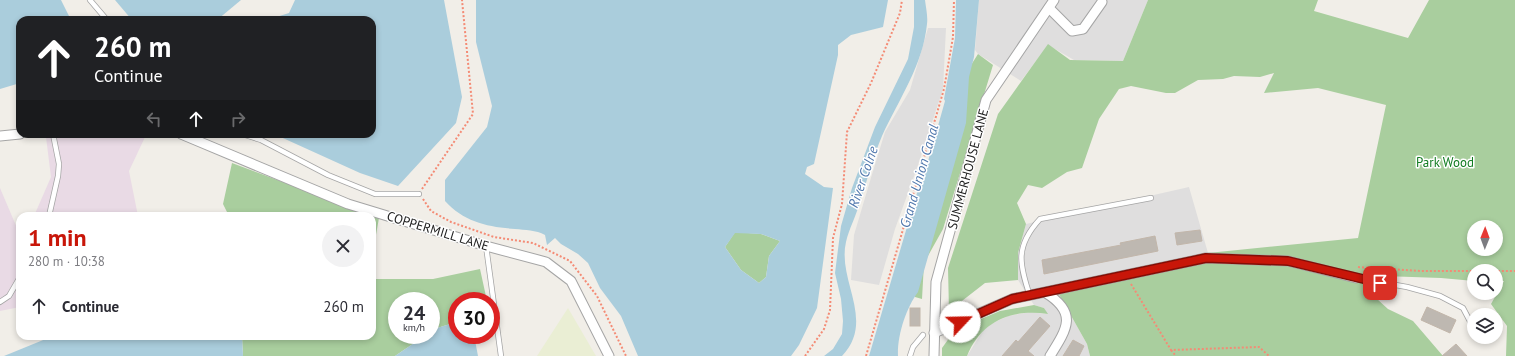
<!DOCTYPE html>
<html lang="en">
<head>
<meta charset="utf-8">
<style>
	:root { --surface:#fff; --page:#f2f2f3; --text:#2b2b33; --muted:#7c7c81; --accent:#c81609 }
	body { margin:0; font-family:"PT Sans",sans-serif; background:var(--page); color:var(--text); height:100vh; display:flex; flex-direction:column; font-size:15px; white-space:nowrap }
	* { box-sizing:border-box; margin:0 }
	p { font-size:13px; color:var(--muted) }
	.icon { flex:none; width:22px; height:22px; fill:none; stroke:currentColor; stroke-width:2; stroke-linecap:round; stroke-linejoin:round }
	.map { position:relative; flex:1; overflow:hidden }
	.panel { position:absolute; left:16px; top:212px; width:360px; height:128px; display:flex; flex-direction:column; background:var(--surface); border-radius:12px; box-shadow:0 2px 6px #0003 }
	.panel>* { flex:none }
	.guide { position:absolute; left:16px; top:16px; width:360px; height:122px; border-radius:12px; box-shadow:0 2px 6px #0003; background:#202124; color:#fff; overflow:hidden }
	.needle { width:26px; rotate:1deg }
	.fabs { position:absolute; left:1467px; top:220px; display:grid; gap:8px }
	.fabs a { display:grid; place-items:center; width:36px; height:36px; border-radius:50%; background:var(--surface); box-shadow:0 2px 6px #0003; font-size:20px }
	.speed { position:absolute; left:388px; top:292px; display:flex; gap:8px; font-size:20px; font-weight:700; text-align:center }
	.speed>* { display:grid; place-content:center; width:52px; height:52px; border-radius:50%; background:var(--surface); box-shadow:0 2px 6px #0003; line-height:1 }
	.speed small { font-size:10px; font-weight:400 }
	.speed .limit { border:6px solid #d22; background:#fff; color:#111 }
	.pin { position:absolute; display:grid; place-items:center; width:34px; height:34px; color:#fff; margin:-17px; border-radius:8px; box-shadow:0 2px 6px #0006 }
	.me { position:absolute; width:44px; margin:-22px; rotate:66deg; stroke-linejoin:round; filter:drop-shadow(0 0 3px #0008) }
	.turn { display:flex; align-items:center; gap:14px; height:84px; padding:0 12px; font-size:18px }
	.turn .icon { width:52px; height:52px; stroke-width:2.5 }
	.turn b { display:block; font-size:28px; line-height:34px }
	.lanes { display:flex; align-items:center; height:38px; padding:0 12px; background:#0003; justify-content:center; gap:20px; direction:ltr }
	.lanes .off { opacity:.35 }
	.round { display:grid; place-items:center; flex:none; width:42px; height:42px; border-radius:21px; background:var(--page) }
	.summary { display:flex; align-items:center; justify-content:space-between; height:68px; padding:0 12px }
	h1 { font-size:24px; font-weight:700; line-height:30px; color:var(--accent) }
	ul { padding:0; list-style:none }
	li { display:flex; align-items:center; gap:12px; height:52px; padding:0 12px }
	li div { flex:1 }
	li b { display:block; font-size:15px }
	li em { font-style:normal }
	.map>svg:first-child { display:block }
	.residential { fill:#dfdede }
	.industrial { fill:#e9dae5 }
	.farmland { fill:#eaeed4 }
	.forest { fill:#a9ce9e; fill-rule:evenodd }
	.water { fill:#aacddc; fill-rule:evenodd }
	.building { fill:#beb8b1; stroke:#c2b6aa }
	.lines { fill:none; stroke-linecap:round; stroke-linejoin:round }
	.service-casing { stroke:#a5a5a5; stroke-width:6 }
	.minor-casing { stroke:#a5a5a5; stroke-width:11 }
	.path { stroke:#f48b75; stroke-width:2; stroke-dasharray:2 2; stroke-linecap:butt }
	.service { stroke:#fff; stroke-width:4.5 }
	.minor { stroke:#fff; stroke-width:9 }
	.route-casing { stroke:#820e06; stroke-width:10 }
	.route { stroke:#c81609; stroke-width:7 }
	.labels { text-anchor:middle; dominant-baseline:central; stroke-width:3; stroke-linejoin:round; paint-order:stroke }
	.park-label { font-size:13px; fill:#117c21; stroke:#fff }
	.street-label { font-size:13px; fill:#212121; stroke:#fff }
	.water-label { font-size:14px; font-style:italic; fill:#5078ad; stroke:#fff }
</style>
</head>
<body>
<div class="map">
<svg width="1515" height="356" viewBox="0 0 1515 356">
	<rect width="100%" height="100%" fill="#f1eee8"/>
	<g class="residential">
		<polygon points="979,0 1148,0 1123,61 1074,60 1048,45 1021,81 978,54 975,50"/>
		<polygon points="928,28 946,28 943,89 917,168 895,229 879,285 851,280 854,235 870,181 885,132 910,90"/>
		<polygon points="1189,187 1208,253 1056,289 1087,344 1090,356 967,356 984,329 995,322 1008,316 1030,312 1047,314 1044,308 1034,305 1018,280 1018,253 1026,224"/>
	</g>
	<g class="industrial">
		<polygon points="59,134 146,135 129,171 138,216 34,216 51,177 46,137"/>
		<polygon points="0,188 20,235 20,307 0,311"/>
	</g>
	<polygon class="farmland" points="568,308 596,356 537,356"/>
	<g class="forest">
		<path d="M1148 0H1318L1314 11 1408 38 1429 0H1515V356H1506L1507 326 1491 304 1504 281H1496V271H1474V281L1441 278 1383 276 1366 289 1388 309 1413 321 1443 356H1090L1087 344 1056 289 1208 253 1358 238 1386 105 1318 88 1264 93 1274 73 1260 77 1234 76 1223 79 1198 80 1175 93H1166L1131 86 1119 89 1099 119 1082 168 1067 172 1042 188 1028 185 1017 203 1026 224 1018 253V280L985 283 949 311 948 268 998 114 1048 44 1070 60 1123 61ZM1474 227H1496V249H1474Z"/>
		<polygon points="978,54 993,65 943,229 924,263 922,299 915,297 911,253 961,81"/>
		<polygon points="232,163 379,218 372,257 372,216 229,216 223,204"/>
		<polygon points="735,232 761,234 780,241 769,256 766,277 759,283 741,270 725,247"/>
		<polygon points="480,269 487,301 457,301 457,322 437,328 431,332 431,301 397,301 397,335 426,335 395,356 243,356 242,336 372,336 372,279 433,279"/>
		<path d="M1034 305 1044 308 1048 314C1012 309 982 320 967 356H942V348L955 330 1000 311Z"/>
	</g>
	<g class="water">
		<polygon points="0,0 61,0 71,20 20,20 20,83 0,89"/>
		<polygon points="115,0 241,0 217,20 132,20"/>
		<polygon points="295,0 444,0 462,97 456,123 398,186 360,173 274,134 372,134 372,20 267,20 289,13"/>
		<path d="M476 0H888L883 27 851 35 838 45V55L814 164 807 167 805 174 824 187 833 188 817 308 799 345 791 356H638L621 316 600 288 588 263 578 254 561 244 555 238 547 245 545 235C536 230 525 230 515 229 488 227 464 222 445 201V180L487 127 492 106 476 42ZM735 233 761 234 780 241 769 256 766 277 759 283 741 270 725 247Z"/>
		<path d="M914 0H925C926 8 928 17 927 24 923 65 899 99 882 136 873 157 867 181 860 202 856 216 849 229 846 242 837 281 876 320 842 356H824L833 349 842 334 843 321 841 299 835 273 841 226 852 188 875 127 908 59 914 27Z"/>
		<path d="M956 0H979L974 57 969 77 966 123 918 292C906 308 897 336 898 356H869L922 176 925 172 945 101 944 99 955 38Z"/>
		<polygon points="457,322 457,335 474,335 478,356 395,356 426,335 431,335 431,332 437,328"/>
		<polygon points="53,336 242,336 243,356 4,356"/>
	</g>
	<g class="building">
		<polygon points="1200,230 1202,241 1177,245 1175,233"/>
		<polygon points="1155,236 1158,251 1044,274 1042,260 1121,245 1120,243"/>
		<polygon points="1427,307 1456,320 1450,333 1421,320"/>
		<rect x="910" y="308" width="10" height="18"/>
		<polygon points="1040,317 1050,326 1028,351 1034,356 1002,356 1016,340 1018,342"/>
		<polygon points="1073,340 1084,346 1079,356 1063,356"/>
		<polygon points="1456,344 1467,356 1442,356"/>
	</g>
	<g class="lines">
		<g class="service-casing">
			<g id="service">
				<polyline points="90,0 107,20"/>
				<polyline points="242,134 261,140 328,175 375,194 419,194"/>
				<polyline points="49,216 58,176 59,164 53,134"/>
				<polyline points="486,246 501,356"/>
				<polyline points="1356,278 1407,287 1440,296 1463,308 1473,327"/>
				<path d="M1030 296C1019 264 1015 246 1040 219L1151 198"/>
				<polyline points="0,302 9,296 20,277"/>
				<polyline points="910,356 913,347 923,335"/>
			</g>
		</g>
		<g class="minor-casing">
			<g id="minor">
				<polyline points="1049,8 1072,31 1083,29 1102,2"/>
				<polyline points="181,134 348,204 486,246 546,262 571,281 609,356"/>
				<polyline points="0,136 20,134"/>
				<path d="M1046 293C1078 313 1067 329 1050 356"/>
				<polyline points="934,333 1012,299 1206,258 1288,261 1356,278"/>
				<polyline points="934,356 936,282 986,100 1054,0"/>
			</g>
		</g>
		<g class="path">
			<polyline points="422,189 473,114 462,0"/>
			<polyline points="423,199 431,211 451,222 494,237 533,243 570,261 597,296 626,356"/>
			<polyline points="1358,267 1420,271 1515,271"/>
			<polyline points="1131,284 1171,350 1259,347 1269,356"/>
			<polyline points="1171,350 1176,356"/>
			<polyline points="805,356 824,329 830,310 833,238 842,204 847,132 871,83 900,13 902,0"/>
			<polyline points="866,356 944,89 953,37 954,0"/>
		</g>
		<use href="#service" class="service"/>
		<use href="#minor" class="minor"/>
	</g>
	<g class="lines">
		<g class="route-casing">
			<polyline id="route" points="960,322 1012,299 1206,258 1288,261 1380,283"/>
		</g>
		<use href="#route" class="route"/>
	</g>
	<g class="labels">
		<g class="park-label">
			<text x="1445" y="162">Park Wood</text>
		</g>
		<g class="street-label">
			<text transform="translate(968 169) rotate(-75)">SUMMERHOUSE LANE</text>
			<text transform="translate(438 231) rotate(17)">COPPERMILL LANE</text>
		</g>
		<g class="water-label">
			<text transform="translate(919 176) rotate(-74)">Grand Union Canal</text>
			<text transform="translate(863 177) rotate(-71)">River Colne</text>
		</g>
	</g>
</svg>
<div class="fabs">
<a><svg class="needle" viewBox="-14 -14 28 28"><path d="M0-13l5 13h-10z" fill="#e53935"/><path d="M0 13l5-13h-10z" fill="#7c7c81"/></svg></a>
<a><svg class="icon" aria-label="search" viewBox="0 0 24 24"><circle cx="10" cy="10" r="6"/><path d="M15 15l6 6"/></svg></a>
<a><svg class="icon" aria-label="layers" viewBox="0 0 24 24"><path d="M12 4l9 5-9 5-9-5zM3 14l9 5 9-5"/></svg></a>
</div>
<div class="speed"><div>24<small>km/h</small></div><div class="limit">30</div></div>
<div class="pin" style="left:1380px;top:283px;background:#d93025"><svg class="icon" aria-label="arrive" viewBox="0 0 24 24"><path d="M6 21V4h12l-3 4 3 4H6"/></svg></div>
<svg class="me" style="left:960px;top:322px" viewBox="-20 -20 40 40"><circle r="19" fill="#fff"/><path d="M0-13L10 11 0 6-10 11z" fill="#c81609"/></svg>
<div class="guide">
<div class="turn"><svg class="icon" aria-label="ahead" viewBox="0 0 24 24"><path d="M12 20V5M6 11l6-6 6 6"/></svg><div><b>260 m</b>Continue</div></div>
<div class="lanes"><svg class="icon off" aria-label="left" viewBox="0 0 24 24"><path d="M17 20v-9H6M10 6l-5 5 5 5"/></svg><svg class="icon" aria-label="ahead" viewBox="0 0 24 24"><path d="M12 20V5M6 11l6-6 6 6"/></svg><svg class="icon off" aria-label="right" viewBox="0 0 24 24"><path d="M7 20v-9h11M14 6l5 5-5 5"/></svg></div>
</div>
<section class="panel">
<div class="summary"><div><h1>1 min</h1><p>280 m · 10:38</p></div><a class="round"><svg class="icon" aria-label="close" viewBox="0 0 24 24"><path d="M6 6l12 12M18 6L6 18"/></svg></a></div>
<ul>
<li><svg class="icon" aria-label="ahead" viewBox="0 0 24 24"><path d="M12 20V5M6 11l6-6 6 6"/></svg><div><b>Continue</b></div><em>260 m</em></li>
</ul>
</section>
</div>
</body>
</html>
